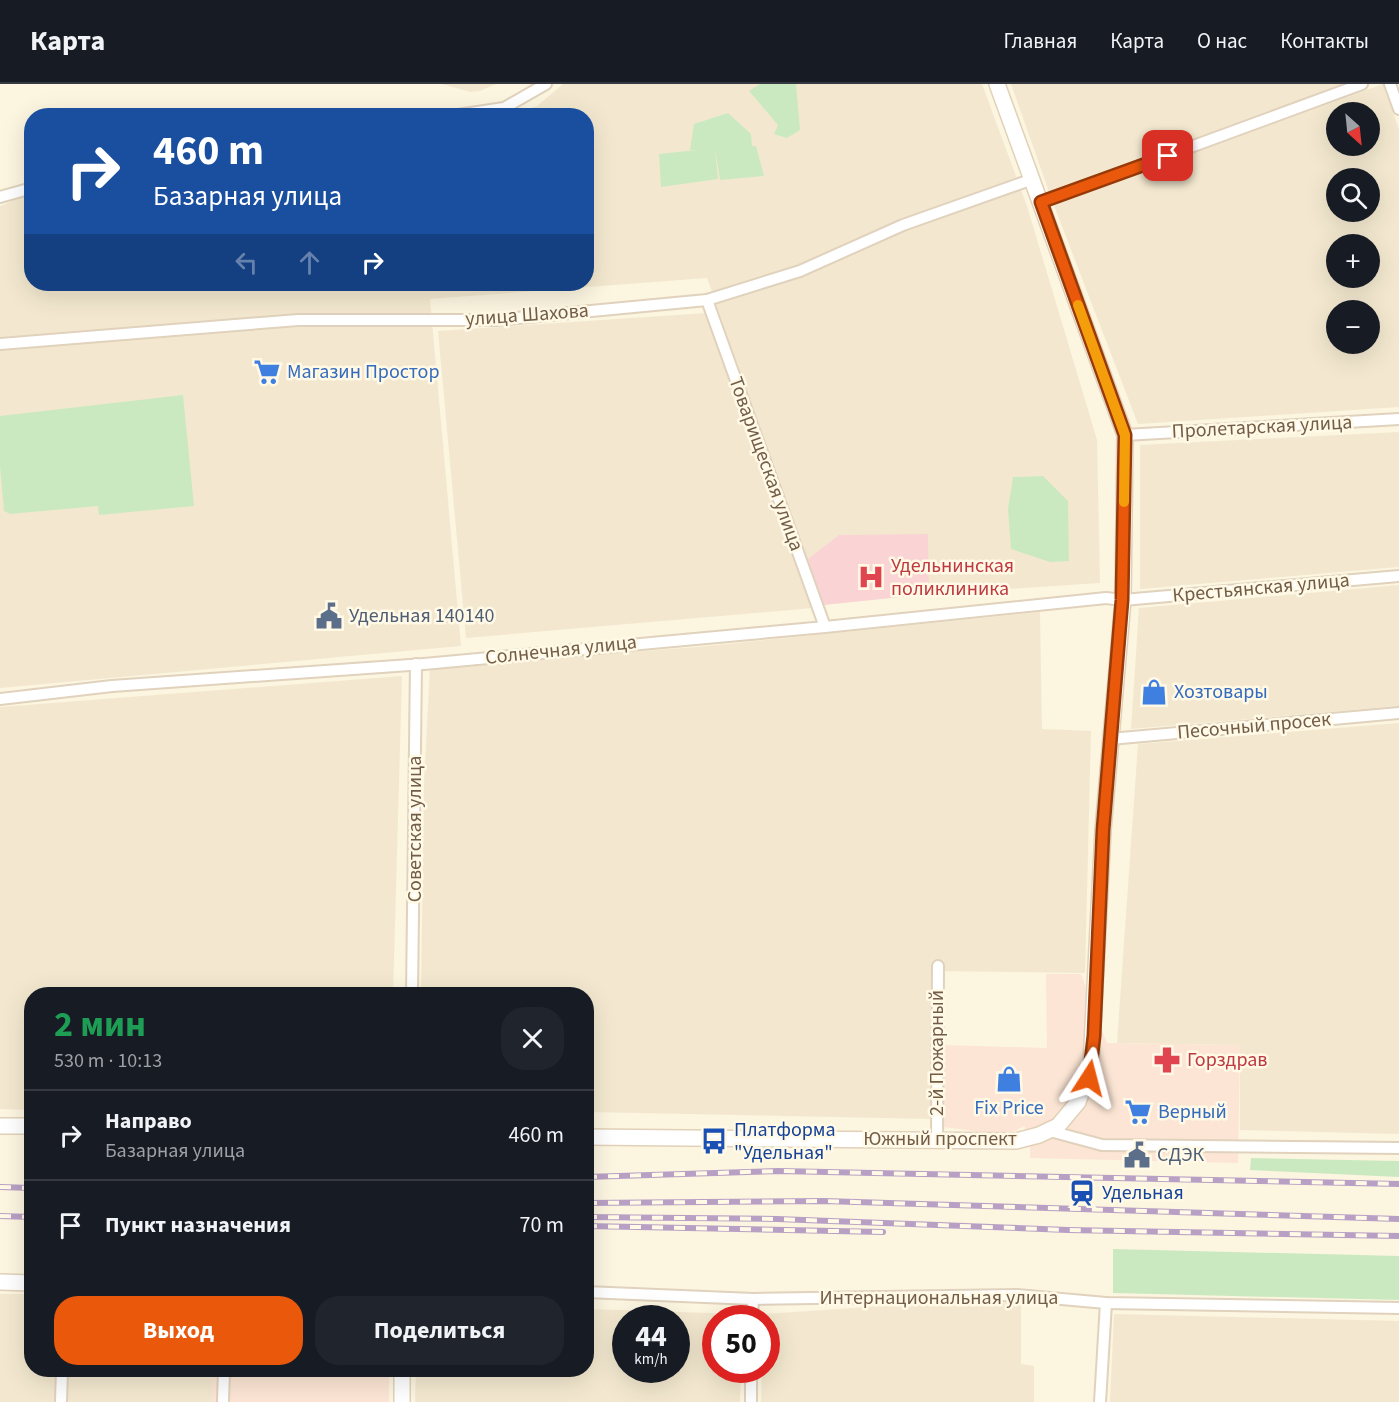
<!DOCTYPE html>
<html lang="ru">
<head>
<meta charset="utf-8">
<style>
	:root { --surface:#171b24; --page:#20242c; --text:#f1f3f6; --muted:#9ea1a6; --line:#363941; --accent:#ea580c }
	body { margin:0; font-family:"Source Sans 3",sans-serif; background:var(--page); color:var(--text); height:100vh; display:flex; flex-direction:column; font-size:22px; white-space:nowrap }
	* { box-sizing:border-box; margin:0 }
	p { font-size:20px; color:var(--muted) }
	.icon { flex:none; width:33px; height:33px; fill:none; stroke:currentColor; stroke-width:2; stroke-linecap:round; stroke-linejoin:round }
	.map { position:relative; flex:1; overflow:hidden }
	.sheet { position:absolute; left:24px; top:903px; width:570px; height:390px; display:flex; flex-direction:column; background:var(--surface); border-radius:24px; box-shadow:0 6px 24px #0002 }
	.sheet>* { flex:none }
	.banner { position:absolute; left:24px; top:24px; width:570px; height:183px; border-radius:24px; box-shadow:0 6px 24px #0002; background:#1a4fa0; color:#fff; overflow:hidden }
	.needle { width:39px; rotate:153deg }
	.controls { position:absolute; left:1326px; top:18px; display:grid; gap:12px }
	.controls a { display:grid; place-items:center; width:54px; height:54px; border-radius:50%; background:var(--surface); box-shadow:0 6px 24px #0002; font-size:30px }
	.speed { position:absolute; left:612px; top:1221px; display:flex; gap:12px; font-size:30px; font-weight:700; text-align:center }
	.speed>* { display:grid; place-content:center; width:78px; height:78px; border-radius:50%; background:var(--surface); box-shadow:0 6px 24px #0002; line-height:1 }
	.speed small { font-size:15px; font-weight:400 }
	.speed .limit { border:9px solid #d22; background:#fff; color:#111 }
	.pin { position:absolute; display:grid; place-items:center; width:51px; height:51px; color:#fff; margin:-26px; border-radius:12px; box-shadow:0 3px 9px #0006 }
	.me { position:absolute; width:66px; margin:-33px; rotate:9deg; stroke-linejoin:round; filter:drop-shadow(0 0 4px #0008) }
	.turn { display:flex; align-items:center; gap:21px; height:126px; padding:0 30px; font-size:27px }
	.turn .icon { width:78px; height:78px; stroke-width:2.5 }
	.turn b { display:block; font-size:42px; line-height:51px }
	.lanes { display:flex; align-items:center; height:57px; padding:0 30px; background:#0003; justify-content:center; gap:30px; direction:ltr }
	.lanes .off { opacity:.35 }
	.round { display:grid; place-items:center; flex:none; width:63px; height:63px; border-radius:24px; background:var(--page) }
	.headline { display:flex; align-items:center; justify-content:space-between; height:102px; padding:0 30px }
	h1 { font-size:36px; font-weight:700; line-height:45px; color:#1e9e55 }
	.action { display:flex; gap:12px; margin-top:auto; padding:12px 30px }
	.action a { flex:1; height:69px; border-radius:24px; background:var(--accent); color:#fff; font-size:24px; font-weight:700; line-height:69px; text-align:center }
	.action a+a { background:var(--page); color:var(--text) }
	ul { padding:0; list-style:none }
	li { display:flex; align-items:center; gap:18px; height:90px; padding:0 30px; border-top:2px solid var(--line) }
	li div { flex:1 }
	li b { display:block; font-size:22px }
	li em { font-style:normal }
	header { display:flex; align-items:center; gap:36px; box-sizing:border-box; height:84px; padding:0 30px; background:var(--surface); border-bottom:2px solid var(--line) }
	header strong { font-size:28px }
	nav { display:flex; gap:33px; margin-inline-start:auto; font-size:21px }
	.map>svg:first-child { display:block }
	.residential { fill:#f3e8cf; fill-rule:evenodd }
	.commercial { fill:#fce5d4 }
	.medical { fill:#fad4d4 }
	.green { fill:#cbe9c0 }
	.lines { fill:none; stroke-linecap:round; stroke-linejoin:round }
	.minor-casing { stroke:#e0d2bd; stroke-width:14 }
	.secondary-casing { stroke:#e1d1b8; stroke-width:18 }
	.minor { stroke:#fff; stroke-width:10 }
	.secondary { stroke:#fff; stroke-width:15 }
	.rail-casing { stroke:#b8a0c4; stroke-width:6 }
	.rail { stroke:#fff9e6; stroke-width:4; stroke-dasharray:11; stroke-linecap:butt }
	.route-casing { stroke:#983908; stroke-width:15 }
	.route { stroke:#ea580c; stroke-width:10 }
	.slow { stroke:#f59e0b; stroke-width:10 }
	.labels { text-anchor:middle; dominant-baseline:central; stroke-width:5; stroke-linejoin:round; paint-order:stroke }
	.street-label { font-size:20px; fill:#725d48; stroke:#fff9e6 }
	.shop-label { font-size:20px; fill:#366cbe; stroke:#fff9e6; text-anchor:start }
	.health-label { font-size:20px; fill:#be3a42; stroke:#fff9e6; text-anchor:start }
	.service-label { font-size:20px; fill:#4e5e75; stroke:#fff9e6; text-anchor:start }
	.transit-label { font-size:20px; fill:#164399; stroke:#fff9e6; text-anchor:start }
</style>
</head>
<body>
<header>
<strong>Карта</strong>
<nav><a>Главная</a><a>Карта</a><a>О нас</a><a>Контакты</a></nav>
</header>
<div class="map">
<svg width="1399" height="1318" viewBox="0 0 1399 1318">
	<rect width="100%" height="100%" fill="#fcf5e0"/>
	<g class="residential">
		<polygon points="442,0 496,0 480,7 470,8"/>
		<polygon points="563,0 982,0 1027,122 1097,356 1100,499 929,510 823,521 707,194 430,215 461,562 0,604 0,122 31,110 32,200 586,200 586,32 511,31 537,22"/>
		<polygon points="1011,0 1362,0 1052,116"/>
		<path d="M1383 0 1399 45V323L1138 340 1053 119ZM1336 28H1370V62H1336ZM1336 94H1370V128H1336ZM1336 160H1370V194H1336ZM1336 226H1370V260H1336Z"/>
		<polygon points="707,229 813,524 466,554 438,247"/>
		<polygon points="1399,348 1399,483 1140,505 1140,361"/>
		<polygon points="1399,501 1399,622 1131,645 1139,524"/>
		<polygon points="1040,528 1042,645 1091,647 1085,889 933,887 932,1035 587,1028 586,910 421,910 424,700 430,583 697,563"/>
		<polygon points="402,592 393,910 32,910 31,1026 0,1025 0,623"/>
		<polygon points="1399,639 1399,1050 1240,1046 1240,961 1117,959 1138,660"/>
		<polygon points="0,1210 31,1210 32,1286 212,1286 212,1318 0,1318"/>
		<polygon points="1021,1219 1021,1280 1034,1282 1034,1318 761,1318 762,1286 766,1286 766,1234 763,1234 763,1230 914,1220"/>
		<path d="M587 1225 742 1230V1234H716V1286H741L740 1318H415L416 1286H586ZM676 1234V1286H626V1234Z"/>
		<polygon points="1114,1230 1399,1237 1399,1318 1110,1318"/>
	</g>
	<g class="commercial">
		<polygon points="1046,890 1081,890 1107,959 1240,961 1238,1079 1030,1074 1030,1057 1024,1042 1011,1049 990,1049 943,1043 943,961 1047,964"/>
		<rect x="212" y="1286" width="177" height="32"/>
	</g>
	<polygon class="medical" points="928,450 929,510 823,521 808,475 839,451"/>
	<g class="green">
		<polygon points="760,0 796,0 800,46 787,54 774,50 778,41 749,7"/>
		<polygon points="728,29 751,50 752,62 756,62 764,92 720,96 715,64 718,95 661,103 659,70 697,66 690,66 694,40"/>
		<polygon points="183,311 194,422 99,431 98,422 10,430 4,427 0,383 0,332"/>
		<polygon points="1043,392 1068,417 1069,477 1050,478 1011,465 1008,425 1013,393"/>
		<polygon points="1251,1074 1399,1077 1399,1093 1250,1086"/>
		<polygon points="1113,1165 1399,1172 1399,1216 1113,1209"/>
	</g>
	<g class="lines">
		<g class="minor-casing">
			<g id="minor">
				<polyline points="1390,0 1399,25"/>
				<polyline points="451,32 504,24 546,0"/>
				<polyline points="0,113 32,104"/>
				<polyline points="1041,118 1362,0"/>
				<polyline points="707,216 825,543"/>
				<polyline points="0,260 298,236 496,236 707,216 800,187 903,141 1033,95"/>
				<polyline points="1125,351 1399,335"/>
				<polyline points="0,615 112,602 424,580 825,543 1106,514 1123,516 1399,492"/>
				<polyline points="1110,655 1399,629"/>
				<polyline points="412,910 416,580"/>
				<polyline points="1050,1047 1102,1061 1399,1064"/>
				<polyline points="937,1057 938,882"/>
				<polyline points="586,1208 753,1215 1017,1211 1106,1219 1399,1224"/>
				<polyline points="752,1234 753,1215"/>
				<polyline points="61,1318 62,1286"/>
				<polyline points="223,1318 224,1286"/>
				<polyline points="751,1318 751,1286"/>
				<polyline points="1100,1318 1106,1219"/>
			</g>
		</g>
		<g class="secondary-casing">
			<g id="secondary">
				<polyline points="0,1042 32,1042"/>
				<polyline points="586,1053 1016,1057 1039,1051 1058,1042 1078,1018 1091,981 1103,746 1123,516 1125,351 997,0"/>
				<polyline points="0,1198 32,1199"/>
				<polyline points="402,1286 402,1318"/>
			</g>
		</g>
		<use href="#minor" class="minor"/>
		<use href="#secondary" class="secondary"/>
		<g class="rail-casing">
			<g id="rail">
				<polyline points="586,1093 778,1087 1399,1100"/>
				<polyline points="0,1103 32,1104"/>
				<polyline points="586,1119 824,1117 1399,1135"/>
				<polyline points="0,1132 32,1133"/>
				<polyline points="586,1133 777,1135 1068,1146 1399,1152"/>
				<polyline points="586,1142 883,1148"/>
			</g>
		</g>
		<use href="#rail" class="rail"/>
	</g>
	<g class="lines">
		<g class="route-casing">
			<polyline id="route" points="1089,994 1094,952 1103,746 1122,516 1125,351 1041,118 1168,72"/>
		</g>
		<use href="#route" class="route"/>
		<polyline class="slow" points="1078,221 1125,351 1124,418"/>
	</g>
	<defs>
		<g id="supermarket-bare" transform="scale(2.07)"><path d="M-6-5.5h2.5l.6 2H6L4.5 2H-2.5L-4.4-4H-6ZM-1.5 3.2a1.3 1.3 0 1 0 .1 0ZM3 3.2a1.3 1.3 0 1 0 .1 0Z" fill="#3f7fe0" stroke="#fff9e6" stroke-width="2.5" paint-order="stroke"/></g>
		<g id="hospital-bare" transform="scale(2.07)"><path d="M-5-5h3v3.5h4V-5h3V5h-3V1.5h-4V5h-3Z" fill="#e0444e" stroke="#fff9e6" stroke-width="2.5" paint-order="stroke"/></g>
		<g id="civic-bare" transform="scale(2.07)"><path d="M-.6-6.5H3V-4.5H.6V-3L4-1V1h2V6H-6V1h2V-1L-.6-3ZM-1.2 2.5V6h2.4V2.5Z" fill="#5c6f8a" stroke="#fff9e6" stroke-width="2.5" paint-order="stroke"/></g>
		<g id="shop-bare" transform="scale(2.07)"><path d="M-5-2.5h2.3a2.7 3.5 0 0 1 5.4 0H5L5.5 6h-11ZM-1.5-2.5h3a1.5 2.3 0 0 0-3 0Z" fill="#3f7fe0" stroke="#fff9e6" stroke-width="2.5" paint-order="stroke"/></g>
		<g id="pharmacy-bare" transform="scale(2.07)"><path d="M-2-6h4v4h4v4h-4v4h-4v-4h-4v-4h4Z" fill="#e0444e" stroke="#fff9e6" stroke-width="2.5" paint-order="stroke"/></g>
		<g id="bus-bare" transform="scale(2.07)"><path d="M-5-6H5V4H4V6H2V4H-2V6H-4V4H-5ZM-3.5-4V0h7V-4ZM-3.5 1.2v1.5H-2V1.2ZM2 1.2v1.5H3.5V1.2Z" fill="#1a4fb4" stroke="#fff9e6" stroke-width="2.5" paint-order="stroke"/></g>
		<g id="station-bare" transform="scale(2.07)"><path d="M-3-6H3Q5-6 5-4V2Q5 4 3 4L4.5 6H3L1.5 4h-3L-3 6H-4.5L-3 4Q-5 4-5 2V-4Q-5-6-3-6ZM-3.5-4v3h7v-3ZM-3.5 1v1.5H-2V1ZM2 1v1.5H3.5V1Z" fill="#1a4fb4" stroke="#fff9e6" stroke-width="2.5" paint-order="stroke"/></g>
	</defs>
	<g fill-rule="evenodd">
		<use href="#supermarket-bare" x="267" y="288"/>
		<use href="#hospital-bare" x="871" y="493"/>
		<use href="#civic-bare" x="329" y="532"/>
		<use href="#shop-bare" x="1154" y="608"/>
		<use href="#pharmacy-bare" x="1167" y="976"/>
		<use href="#shop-bare" x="1009" y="995"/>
		<use href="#supermarket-bare" x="1138" y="1028"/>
		<use href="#bus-bare" x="714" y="1057"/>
		<use href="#civic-bare" x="1137" y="1071"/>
		<use href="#station-bare" x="1082" y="1109"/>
	</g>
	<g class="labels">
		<g class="street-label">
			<text transform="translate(527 231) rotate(-4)">улица Шахова</text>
			<text transform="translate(1262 343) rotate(-3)">Пролетарская улица</text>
			<text transform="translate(766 380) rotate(70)">Товарищеская улица</text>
			<text transform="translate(1261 504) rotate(-5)">Крестьянская улица</text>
			<text transform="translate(561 566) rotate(-6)">Солнечная улица</text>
			<text transform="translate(1254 642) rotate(-5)">Песочный просек</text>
			<text transform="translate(415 745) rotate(-90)">Советская улица</text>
			<text transform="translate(937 969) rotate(-90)">2-й Пожарный</text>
			<text x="940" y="1055">Южный проспект</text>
			<text x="939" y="1214">Интернациональная улица</text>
		</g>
		<g class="shop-label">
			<text x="287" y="288">Магазин Простор</text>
			<text x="1174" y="608">Хозтовары</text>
			<text x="1009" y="1024" text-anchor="middle">Fix Price</text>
			<text x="1158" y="1028">Верный</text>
		</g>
		<g class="health-label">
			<text x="891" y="482">Удельнинская<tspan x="891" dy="23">поликлиника</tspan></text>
			<text x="1187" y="976">Горздрав</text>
		</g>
		<g class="service-label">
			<text x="349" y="532">Удельная 140140</text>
			<text x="1157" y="1071">СДЭК</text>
		</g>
		<g class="transit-label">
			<text x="734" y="1046">Платформа<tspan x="734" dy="23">"Удельная"</tspan></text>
			<text x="1102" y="1109">Удельная</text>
		</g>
	</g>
</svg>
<div class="controls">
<a><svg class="needle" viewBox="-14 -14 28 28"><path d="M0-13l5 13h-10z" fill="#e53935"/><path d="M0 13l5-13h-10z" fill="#9ea1a6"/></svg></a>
<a><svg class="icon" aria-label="search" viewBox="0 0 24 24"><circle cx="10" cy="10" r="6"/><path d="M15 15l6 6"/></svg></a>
<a>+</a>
<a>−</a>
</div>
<div class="speed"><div>44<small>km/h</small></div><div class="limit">50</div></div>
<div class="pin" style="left:1168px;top:72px;background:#d93025"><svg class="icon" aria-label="arrive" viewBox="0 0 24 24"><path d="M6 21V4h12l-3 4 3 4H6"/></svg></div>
<svg class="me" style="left:1089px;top:994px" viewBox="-20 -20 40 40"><path d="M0-17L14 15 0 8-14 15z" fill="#ea580c" stroke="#fff" stroke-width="4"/></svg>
<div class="banner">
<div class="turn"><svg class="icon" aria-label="right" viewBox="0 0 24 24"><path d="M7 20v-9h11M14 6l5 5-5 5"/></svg><div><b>460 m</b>Базарная улица</div></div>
<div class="lanes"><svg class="icon off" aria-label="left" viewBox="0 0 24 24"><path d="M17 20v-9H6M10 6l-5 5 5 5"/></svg><svg class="icon off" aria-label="ahead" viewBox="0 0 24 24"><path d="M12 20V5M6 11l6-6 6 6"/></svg><svg class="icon" aria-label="right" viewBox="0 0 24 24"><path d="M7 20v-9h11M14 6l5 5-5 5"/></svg></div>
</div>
<section class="sheet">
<div class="headline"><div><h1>2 мин</h1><p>530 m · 10:13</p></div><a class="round"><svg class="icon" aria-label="close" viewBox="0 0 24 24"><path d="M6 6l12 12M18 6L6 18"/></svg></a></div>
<ul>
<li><svg class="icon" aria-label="right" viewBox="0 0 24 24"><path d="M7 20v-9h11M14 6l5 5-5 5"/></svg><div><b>Направо</b><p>Базарная улица</p></div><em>460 m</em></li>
<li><svg class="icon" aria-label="arrive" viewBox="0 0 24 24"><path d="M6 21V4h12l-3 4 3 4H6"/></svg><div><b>Пункт назначения</b></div><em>70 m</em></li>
</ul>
<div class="action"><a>Выход</a><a>Поделиться</a></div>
</section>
</div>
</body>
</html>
